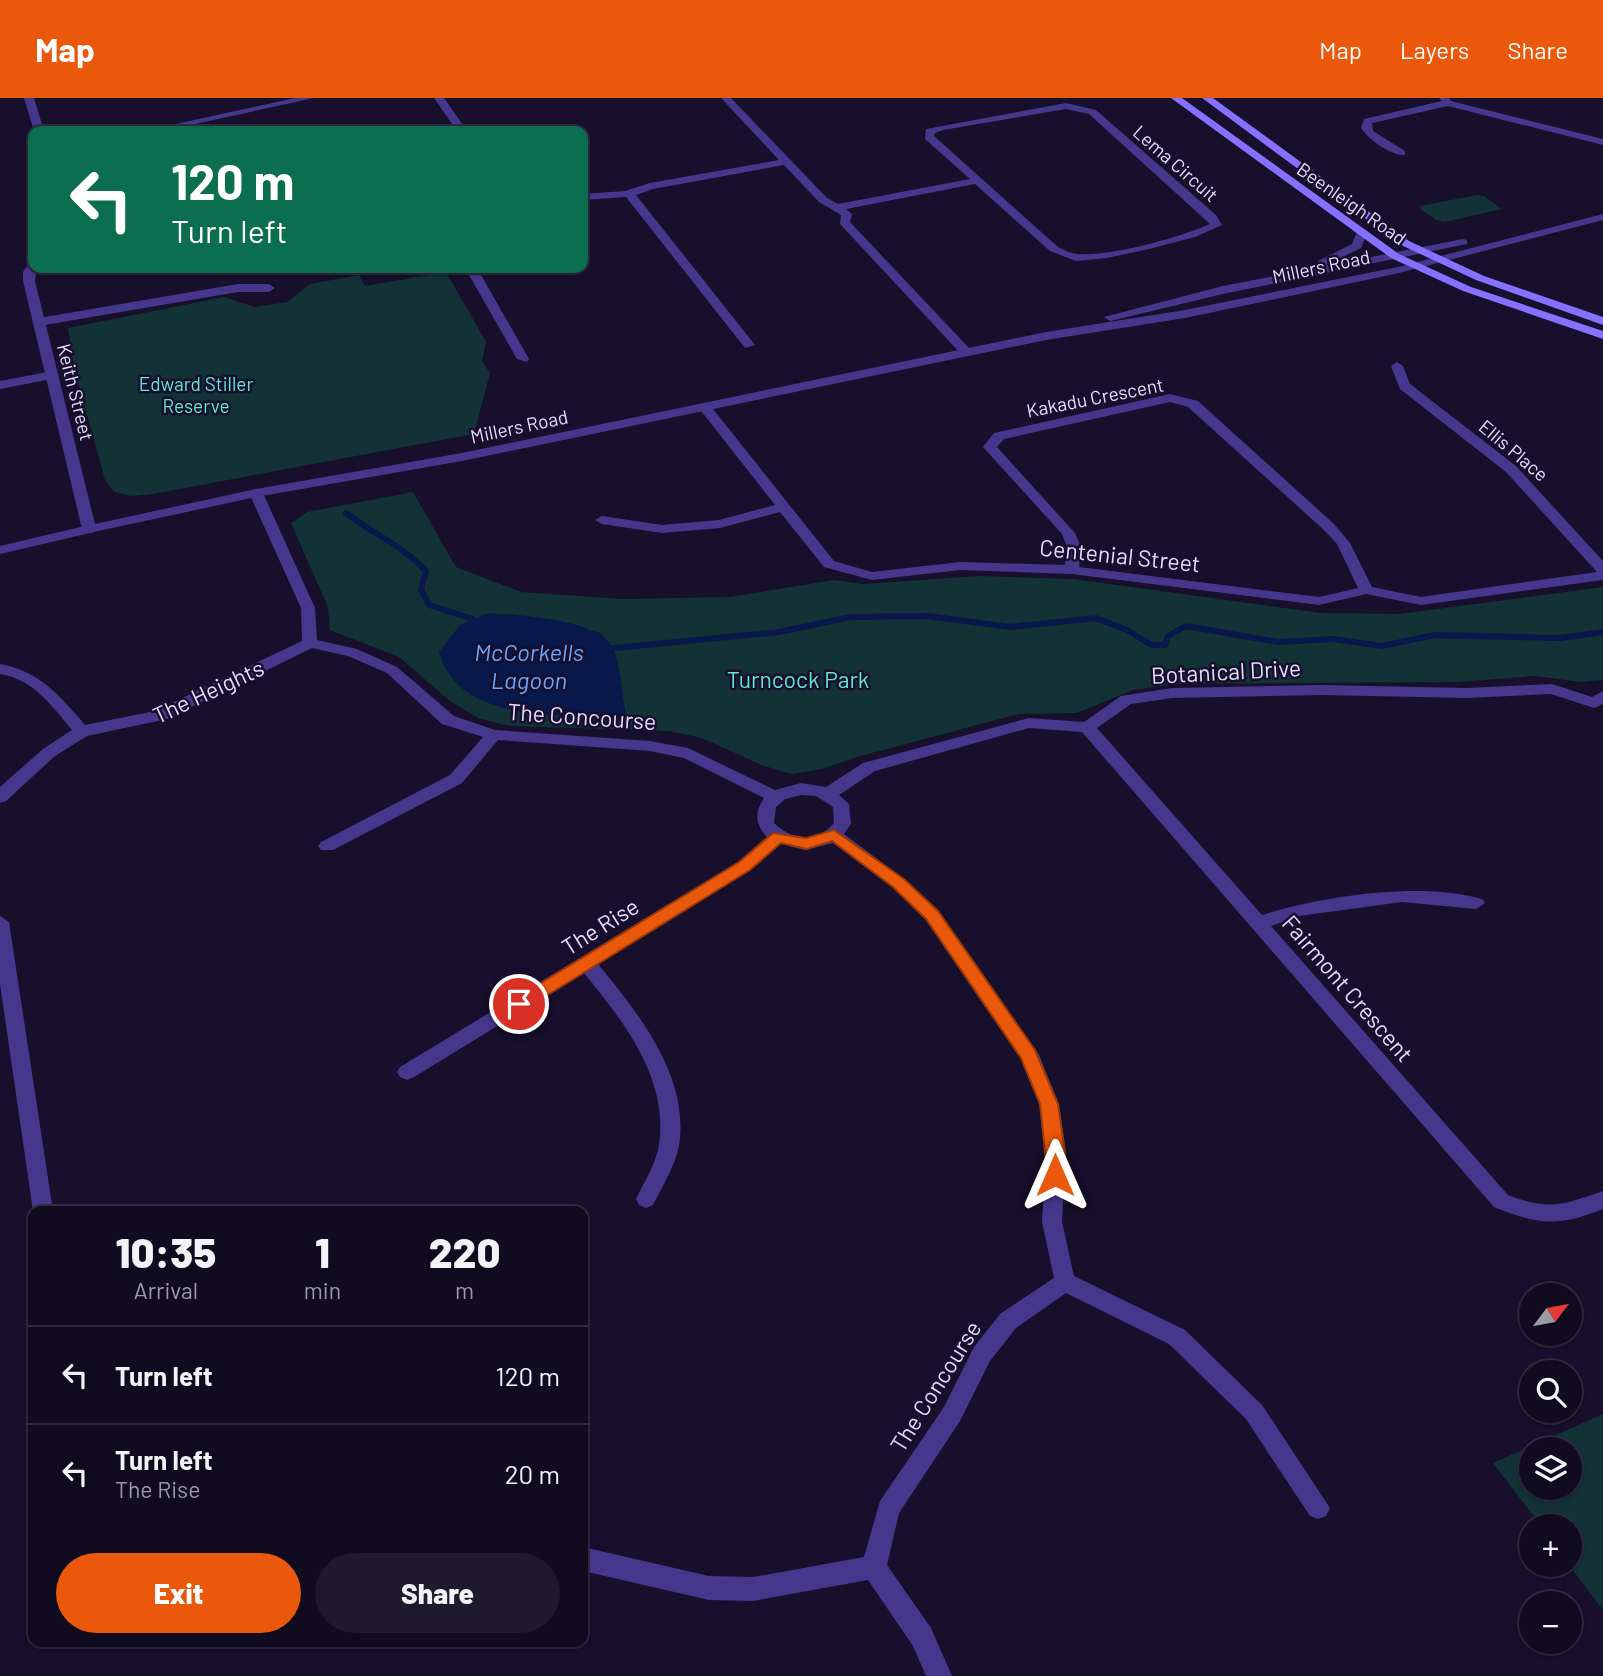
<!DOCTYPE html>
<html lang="en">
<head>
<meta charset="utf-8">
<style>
	:root { --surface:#110b20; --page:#1e192d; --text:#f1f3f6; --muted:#9c9ba5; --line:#302b3e; --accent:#ea580c }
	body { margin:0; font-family:Barlow,sans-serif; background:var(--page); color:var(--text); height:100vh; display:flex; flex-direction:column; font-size:26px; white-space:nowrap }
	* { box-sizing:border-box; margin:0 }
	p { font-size:23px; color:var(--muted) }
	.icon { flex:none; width:38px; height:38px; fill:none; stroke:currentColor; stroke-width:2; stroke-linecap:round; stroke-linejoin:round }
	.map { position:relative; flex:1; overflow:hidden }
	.drawer { position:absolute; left:28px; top:1108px; width:560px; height:441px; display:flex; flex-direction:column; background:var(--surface); border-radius:14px; box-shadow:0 2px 5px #0004,0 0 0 2px var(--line) }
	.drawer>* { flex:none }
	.top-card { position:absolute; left:28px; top:28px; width:560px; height:147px; border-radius:14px; box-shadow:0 2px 5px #0004,0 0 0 2px var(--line); background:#0b6e4f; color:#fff; overflow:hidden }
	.needle { width:46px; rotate:58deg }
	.fabs { position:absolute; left:1519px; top:1185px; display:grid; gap:14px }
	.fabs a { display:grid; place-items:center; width:63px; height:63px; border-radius:50%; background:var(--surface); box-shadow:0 2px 5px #0004,0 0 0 2px var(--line); font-size:35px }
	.pin { position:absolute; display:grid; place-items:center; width:60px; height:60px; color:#fff; margin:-30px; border:4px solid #fff; border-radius:50%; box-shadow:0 2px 7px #0007 }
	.me { position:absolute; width:77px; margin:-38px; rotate:0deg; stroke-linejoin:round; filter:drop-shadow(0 0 5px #0008) }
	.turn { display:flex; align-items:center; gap:24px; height:147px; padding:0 28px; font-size:32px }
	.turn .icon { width:91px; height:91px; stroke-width:2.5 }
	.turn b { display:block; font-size:49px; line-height:60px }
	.eta { display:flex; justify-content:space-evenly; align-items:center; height:119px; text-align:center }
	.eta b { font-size:42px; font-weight:800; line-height:49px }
	.primary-button { display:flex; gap:14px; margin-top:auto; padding:14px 28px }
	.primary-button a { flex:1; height:80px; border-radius:42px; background:var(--accent); color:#fff; font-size:28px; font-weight:800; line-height:80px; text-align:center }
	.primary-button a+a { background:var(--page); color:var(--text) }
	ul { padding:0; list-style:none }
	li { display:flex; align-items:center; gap:21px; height:98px; padding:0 28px; border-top:2px solid var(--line) }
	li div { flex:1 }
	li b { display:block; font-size:26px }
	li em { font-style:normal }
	header { display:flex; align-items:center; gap:42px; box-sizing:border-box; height:98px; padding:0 35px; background:var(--accent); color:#fff }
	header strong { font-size:33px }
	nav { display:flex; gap:38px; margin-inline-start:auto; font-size:24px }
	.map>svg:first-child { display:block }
	.green { fill:#123235; fill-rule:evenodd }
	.water { fill:#08184b }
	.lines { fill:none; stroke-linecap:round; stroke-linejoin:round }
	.stream { stroke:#08184b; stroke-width:6 }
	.minor { fill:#45388c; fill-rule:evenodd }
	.tertiary { fill:#45388c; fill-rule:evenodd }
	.secondary { fill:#8570ff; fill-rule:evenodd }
	.route { fill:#ea580c; stroke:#983908; stroke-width:2 }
	.labels { text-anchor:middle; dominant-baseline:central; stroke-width:5; stroke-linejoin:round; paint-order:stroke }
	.far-street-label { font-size:19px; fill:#e2d9ff; stroke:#170f2b }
	.far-park-label { font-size:19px; fill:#5de7d6; stroke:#170f2b }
	.street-label { font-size:23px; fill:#e2d9ff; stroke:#170f2b }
	.park-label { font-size:23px; fill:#5de7d6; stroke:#170f2b }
	.water-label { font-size:24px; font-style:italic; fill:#67a6ff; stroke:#170f2b }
</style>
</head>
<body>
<header>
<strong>Map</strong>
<nav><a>Map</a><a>Layers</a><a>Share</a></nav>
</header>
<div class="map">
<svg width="1603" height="1578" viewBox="0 0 1603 1578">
	<rect width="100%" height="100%" fill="#170f2b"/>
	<g class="green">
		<polygon points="1477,97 1484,98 1502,111 1445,124 1436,122 1420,111 1420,108"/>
		<polygon points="446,174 486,244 482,263 490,275 474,336 153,396 132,398 114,394 105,382 74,270 68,230 224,199 255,209 287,204 310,186 359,177 365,188"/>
		<path d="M413 394 456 469 521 494 623 501 730 499 834 482 863 486 979 478 1073 481 1321 515 1400 516 1603 489V582L1581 584 1535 578 1459 584 1175 586 1133 592 1077 615 1018 616 857 659 822 671 792 676 764 668 702 640 669 633 509 628 478 620 450 603 399 559 330 532 328 509 291 425 307 414ZM540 520 600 535 614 550 625 617 616 620Z"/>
		<path d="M1603 1316V1512L1569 1467 1570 1428H1541L1493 1365ZM1570 1351V1390H1531V1351Z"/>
	</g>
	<path class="water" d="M488 515C518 517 602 521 614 552 621 571 622 596 626 617L616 620C559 616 458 625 439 554L460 527Z"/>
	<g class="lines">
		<g class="stream">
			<path d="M346 415C372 435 404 449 426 473L421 492 429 507 473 521"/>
			<polyline points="614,550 779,534 851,519 927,518 1010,529 1096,520 1127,532 1152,547 1165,547 1168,538 1186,528 1278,544 1333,541 1382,548 1435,537 1560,540 1603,534"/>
		</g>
		<g class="minor">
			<polygon points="295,0 314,0 163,33 144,33"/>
			<polygon points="434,0 444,0 467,33 457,33"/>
			<path d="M721 0H731L827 100 838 106 970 81 925 41 926 31 1066 5 1096 12 1216 117 1222 127 1195 139 1149 151 1107 160 1076 163 1050 153 975 86 846 111 852 116 850 124 970 251V257H962L840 126 841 117 819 104 784 67 653 91 636 97 755 247 745 250 626 99 583 102V96L625 93 650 85 779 62ZM1066 11 1089 16 1210 126C1182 139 1108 159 1078 156 1071 156 1064 152 1058 149L934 38 935 35 943 32Z"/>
			<path d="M1439 0H1449L1451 3 1603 41V47L1448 8 1372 25 1373 33 1405 53V57C1391 58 1368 41 1361 30L1364 21 1442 3Z"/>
			<polygon points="465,170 477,170 529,261 527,264 517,261"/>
			<polygon points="238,186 269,186 275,190 269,194 238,194 39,228 33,224 39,220"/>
			<path d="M1397 264 1403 268 1410 286 1516 368 1603 463V482L1421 507 1366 496 1319 507 1072 476 960 472 872 482 824 469 780 414 720 430 662 435 602 426 595 422 602 418 662 427 719 422 775 407 698 309 704 305 709 306 834 463 872 474 960 464 1065 467 1067 449 1062 436 983 349 994 335 1170 296 1198 303 1334 426 1350 445 1372 489 1421 499 1597 474 1506 374 1400 291 1391 268ZM1170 304 1188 309 1324 432 1337 446 1358 490 1319 499 1079 469 1081 449 1075 435 997 349 1004 341Z"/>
			<polygon points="53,273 59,277 57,280 0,291 0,283"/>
			<path d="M256 391 263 395 315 510 317 542 357 551 397 569 454 618 495 632 650 643 688 650 775 692 801 685 826 689 863 665 1029 620 1084 624 1121 598 1172 590 1323 587 1466 590 1552 586 1592 599 1603 593V606L1594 610 1551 596 1466 600 1323 597 1172 600 1131 606 1097 630 1262 817C1321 798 1422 783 1482 801L1485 805 1476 811 1402 804 1299 818 1271 828 1508 1097C1549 1113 1563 1107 1603 1093V1111C1558 1129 1539 1127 1494 1109L1082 634 1029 630 875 673 839 697 849 706 851 726 844 736 904 781 938 812 1039 957 1059 1006 1066 1054 1062 1124 1074 1178 1185 1232 1262 1307 1330 1410 1326 1418 1318 1421 1310 1418 1246 1321 1169 1246 1066 1195 1016 1230 990 1263 960 1323 899 1415 887 1467 931 1530 952 1578H926L913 1548 868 1482 753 1503 709 1502 583 1473V1449L709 1478 753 1479 864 1459 880 1403 944 1309 974 1249 1000 1216 1054 1180 1042 1124 1046 1054 1039 1006 1021 960 926 822 892 789 833 745 805 752 781 746 750 772 598 866C639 916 690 979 679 1048 675 1068 662 1089 653 1107L646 1110 639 1107 636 1101C644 1084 656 1066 659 1047 669 980 623 923 584 875L414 979 407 982 400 979 397 974 400 969 738 764 767 739C755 726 754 715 764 700L684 660 650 653 498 642 462 685 333 752H321L318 748 321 744 450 677 483 639 442 626 387 575 348 558 312 550 167 621 87 638 55 658 6 703 0 705V689L43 651 72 632C52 608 33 581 0 576V566C40 573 60 598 85 627L155 613 302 543 301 510 249 395ZM801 697 816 698 833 709 834 725C818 745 792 743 774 725L776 709 785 701Z"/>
			<polygon points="89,427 94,428 94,434 0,456 0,448"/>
			<polygon points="0,818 9,824 53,1113 33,1113 0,886"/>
		</g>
		<g class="tertiary">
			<polygon points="24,0 34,0 44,33 34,33"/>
			<polygon points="1603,116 1603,122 1399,175 1185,220 1046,242 462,363 256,399 89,435 82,431 23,183 23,174 29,165 33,164 33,170 37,170 35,183 95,426 256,391 462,355 1046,234 1185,212 1398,169"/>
			<polygon points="1357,134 1367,136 1361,150 1326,167 1318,167 1318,163 1352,146"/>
			<polygon points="1463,141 1467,142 1467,146 1223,196 1110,223 1104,219 1223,188"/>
		</g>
		<g class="secondary">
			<polygon points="1171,0 1182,0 1399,156 1471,189 1603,233 1603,241 1463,193 1391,160"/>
			<polygon points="1202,0 1213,0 1409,143 1484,178 1603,219 1603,227 1476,182 1401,147"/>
		</g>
	</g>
	<polygon class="route" points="834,732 904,781 938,813 1035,952 1058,1006 1065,1054 1061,1082 1048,1082 1040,1006 1021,960 926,821 893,789 832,743 807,751 781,745 750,772 525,911 513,911 511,906 513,902 739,764 773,735 806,740"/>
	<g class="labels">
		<g class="far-street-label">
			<text transform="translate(1176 65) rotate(41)">Lema Circuit</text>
			<text transform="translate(1352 105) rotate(35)">Beenleigh Road</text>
			<text transform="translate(1321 168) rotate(-12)">Millers Road</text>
			<text transform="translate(76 294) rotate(76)">Keith Street</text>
			<text transform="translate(1095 299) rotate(-11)">Kakadu Crescent</text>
			<text transform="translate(519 328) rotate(-12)">Millers Road</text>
			<text transform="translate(1514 352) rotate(40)">Ellis Place</text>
		</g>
		<g class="far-park-label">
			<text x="196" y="285">Edward Stiller<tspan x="196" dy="22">Reserve</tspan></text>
		</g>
		<g class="street-label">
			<text transform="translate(1120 457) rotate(6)">Centenial Street</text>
			<text transform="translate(1226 573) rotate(-3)">Botanical Drive</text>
			<text transform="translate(208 593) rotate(-25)">The Heights</text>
			<text transform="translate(582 618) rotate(4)">The Concourse</text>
			<text transform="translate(600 828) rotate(-32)">The Rise</text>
			<text transform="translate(1348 890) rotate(49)">Fairmont Crescent</text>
			<text transform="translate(935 1288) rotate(-58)">The Concourse</text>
		</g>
		<g class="park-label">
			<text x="798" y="581">Turncock Park</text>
		</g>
		<g class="water-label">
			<text x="529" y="553">McCorkells<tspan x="529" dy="28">Lagoon</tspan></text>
		</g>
	</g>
</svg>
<div class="fabs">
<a><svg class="needle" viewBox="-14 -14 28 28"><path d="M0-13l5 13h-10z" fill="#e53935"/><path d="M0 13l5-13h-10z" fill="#9c9ba5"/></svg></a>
<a><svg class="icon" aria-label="search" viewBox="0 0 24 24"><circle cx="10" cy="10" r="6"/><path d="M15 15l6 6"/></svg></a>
<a><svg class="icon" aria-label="layers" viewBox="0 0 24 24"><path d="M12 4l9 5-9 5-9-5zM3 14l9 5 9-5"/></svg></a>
<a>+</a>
<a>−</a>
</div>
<div class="pin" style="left:519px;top:906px;background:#d93025"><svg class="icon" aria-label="arrive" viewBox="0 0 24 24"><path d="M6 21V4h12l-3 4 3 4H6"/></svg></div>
<svg class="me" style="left:1055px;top:1077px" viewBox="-20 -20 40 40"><path d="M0-17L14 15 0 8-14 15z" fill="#ea580c" stroke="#fff" stroke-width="4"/></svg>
<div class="top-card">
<div class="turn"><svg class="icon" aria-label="left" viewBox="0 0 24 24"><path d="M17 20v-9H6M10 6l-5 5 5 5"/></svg><div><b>120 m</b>Turn left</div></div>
</div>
<section class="drawer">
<div class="eta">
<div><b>10:35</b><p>Arrival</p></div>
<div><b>1</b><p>min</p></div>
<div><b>220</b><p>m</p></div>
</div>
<ul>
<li><svg class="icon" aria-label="left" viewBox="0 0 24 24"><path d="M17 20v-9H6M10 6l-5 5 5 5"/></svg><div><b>Turn left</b></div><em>120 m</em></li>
<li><svg class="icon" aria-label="left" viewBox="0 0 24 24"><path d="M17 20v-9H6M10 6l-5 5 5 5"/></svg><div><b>Turn left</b><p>The Rise</p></div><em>20 m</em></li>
</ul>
<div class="primary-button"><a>Exit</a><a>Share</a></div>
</section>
</div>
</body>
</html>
